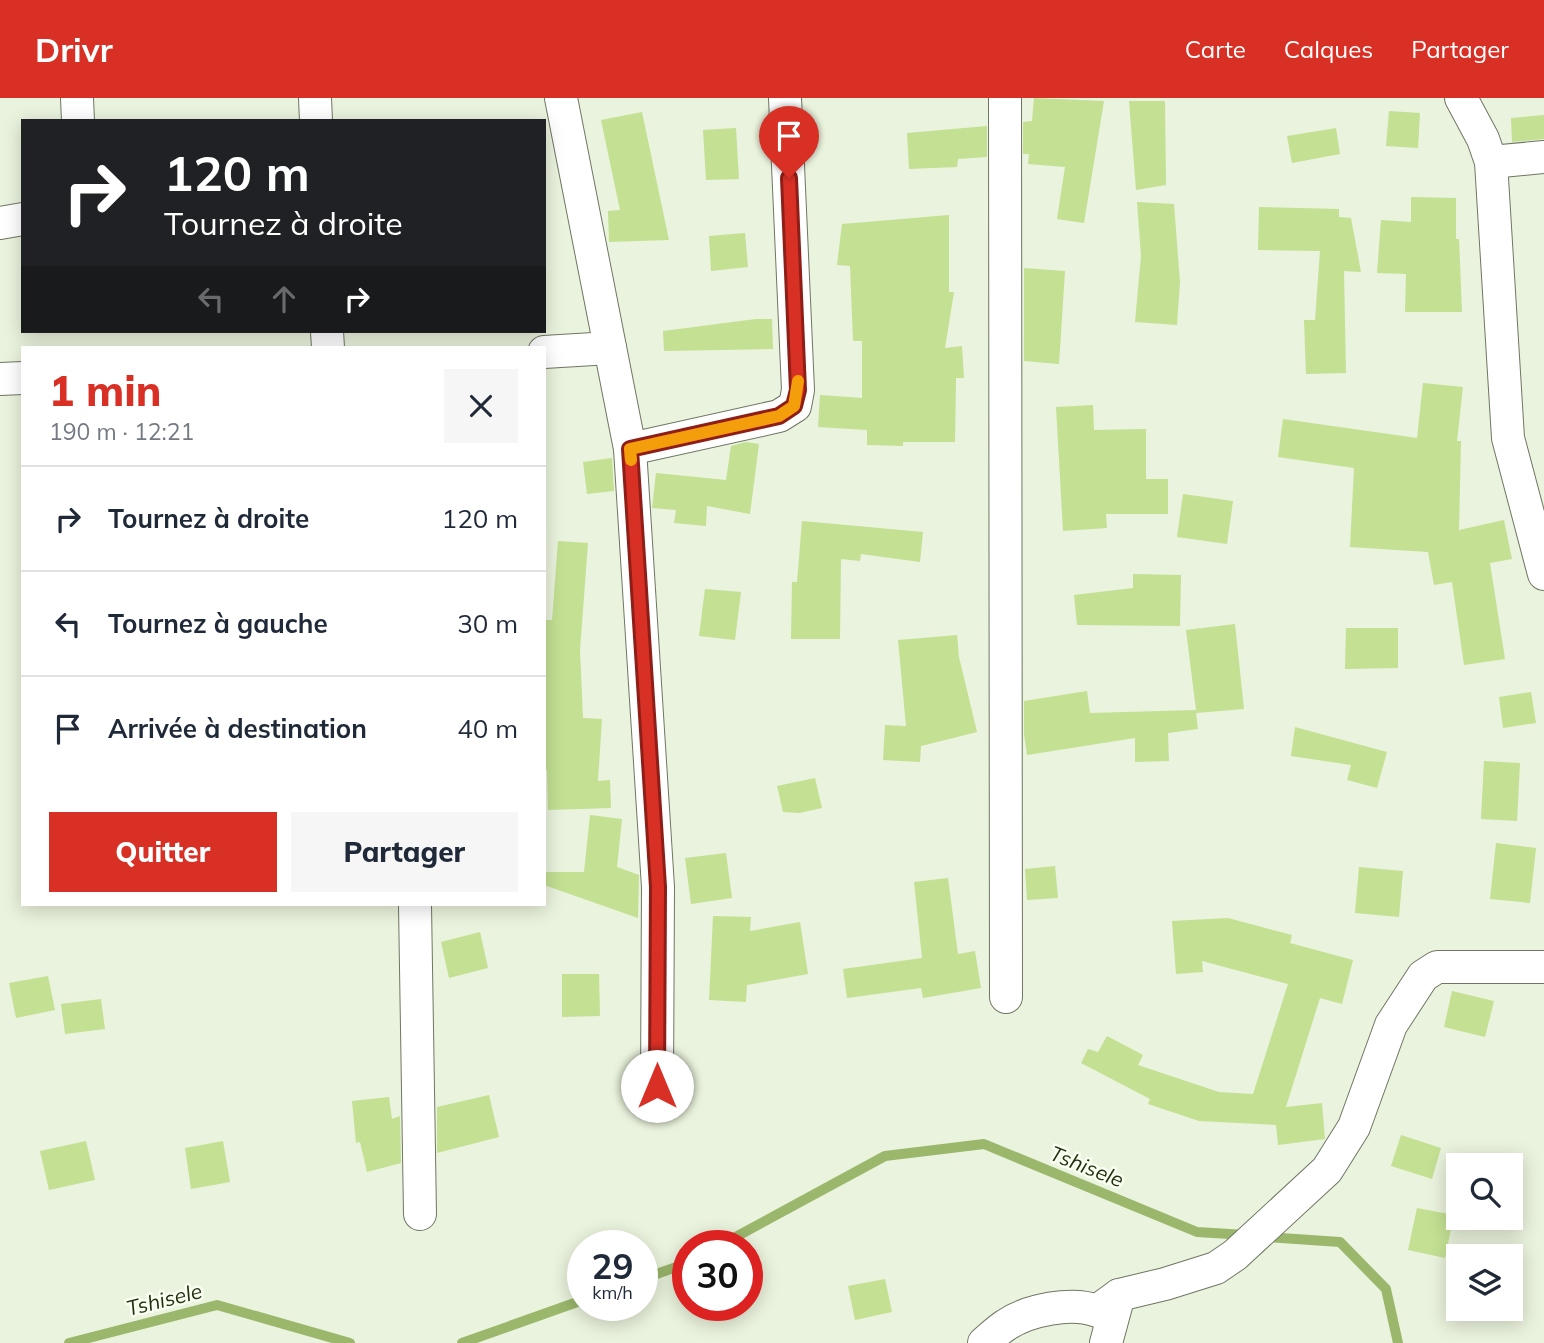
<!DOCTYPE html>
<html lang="fr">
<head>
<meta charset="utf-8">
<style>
	:root { --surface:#fff; --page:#f6f6f7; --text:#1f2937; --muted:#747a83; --line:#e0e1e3; --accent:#d93025 }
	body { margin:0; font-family:Mulish,sans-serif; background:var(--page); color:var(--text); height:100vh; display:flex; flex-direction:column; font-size:26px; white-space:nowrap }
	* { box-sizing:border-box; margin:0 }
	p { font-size:23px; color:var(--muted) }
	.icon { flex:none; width:38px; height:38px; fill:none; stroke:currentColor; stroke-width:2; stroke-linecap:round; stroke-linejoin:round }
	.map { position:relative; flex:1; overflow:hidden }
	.panel { position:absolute; left:21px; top:248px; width:525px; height:560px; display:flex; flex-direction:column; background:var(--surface); border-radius:0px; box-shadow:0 4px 18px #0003 }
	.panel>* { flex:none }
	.hud { position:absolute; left:21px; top:21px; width:525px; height:214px; border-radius:0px; box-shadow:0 4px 18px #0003; background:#202124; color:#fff; overflow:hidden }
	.fabs { position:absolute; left:1446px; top:1055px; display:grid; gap:14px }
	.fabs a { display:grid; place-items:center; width:77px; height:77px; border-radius:0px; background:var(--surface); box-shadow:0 4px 18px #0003; font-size:35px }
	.speed { position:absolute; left:567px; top:1132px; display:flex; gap:14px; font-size:35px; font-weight:700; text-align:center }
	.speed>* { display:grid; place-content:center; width:91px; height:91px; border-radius:50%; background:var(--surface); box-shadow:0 4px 18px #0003; line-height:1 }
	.speed small { font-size:18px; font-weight:400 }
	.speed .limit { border:10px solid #d22; background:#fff; color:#111 }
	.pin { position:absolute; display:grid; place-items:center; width:60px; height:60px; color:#fff; margin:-72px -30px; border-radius:50% 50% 50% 0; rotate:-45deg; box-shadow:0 0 7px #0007 }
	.pin .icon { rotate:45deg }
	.me { position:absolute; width:77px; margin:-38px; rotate:0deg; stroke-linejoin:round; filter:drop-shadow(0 0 5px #0008) }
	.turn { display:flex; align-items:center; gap:24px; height:147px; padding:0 28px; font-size:32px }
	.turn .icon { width:91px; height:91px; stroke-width:2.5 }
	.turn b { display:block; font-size:49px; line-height:60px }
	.lanes { display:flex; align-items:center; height:66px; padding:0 28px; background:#0003; justify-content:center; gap:35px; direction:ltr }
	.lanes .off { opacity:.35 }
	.round { display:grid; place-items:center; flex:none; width:74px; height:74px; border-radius:0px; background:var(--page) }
	.overview { display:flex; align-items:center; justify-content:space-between; height:119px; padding:0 28px }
	h1 { font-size:42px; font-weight:800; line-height:52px; color:var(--accent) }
	.action { display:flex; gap:14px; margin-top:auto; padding:14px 28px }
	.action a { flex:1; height:80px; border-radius:0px; background:var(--accent); color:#fff; font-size:28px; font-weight:800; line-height:80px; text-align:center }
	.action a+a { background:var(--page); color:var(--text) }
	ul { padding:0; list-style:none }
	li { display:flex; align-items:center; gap:21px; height:105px; padding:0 28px; border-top:2px solid var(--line) }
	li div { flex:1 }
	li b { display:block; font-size:26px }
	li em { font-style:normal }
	header { display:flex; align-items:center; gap:42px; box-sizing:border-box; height:98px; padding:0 35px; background:var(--accent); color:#fff }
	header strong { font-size:33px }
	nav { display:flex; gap:38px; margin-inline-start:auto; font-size:24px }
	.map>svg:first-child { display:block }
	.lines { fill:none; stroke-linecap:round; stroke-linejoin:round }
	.stream { stroke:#9bb76c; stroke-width:10 }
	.building { fill:#c3e093 }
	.street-casing { stroke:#6f7663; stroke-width:34 }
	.street { stroke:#fff; stroke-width:32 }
	.route-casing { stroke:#8d1f18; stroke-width:18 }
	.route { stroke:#d93025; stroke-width:12 }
	.slow { stroke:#f59e0b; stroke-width:12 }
	.labels { text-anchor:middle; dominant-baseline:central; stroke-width:5; stroke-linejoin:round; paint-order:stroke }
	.water-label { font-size:21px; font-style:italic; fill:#242f0f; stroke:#f9fff1 }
</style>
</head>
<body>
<header>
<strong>Drivr</strong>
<nav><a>Carte</a><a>Calques</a><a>Partager</a></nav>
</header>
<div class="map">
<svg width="1544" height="1245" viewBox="0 0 1544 1245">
	<rect width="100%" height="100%" fill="#eaf3dd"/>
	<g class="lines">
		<g class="stream">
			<polyline points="1265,1139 1340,1144 1386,1191 1398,1245"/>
			<polyline points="719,1148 885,1058 984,1046 1197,1134 1246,1137"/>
			<polyline points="642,1181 688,1165"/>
			<polyline points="69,1245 217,1207 350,1245"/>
			<polyline points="462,1245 583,1202"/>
		</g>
	</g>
	<g class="building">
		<polygon points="1034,0 1104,3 1084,125 1057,121 1065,69 1028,66 1029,56 1023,56 1023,24 1032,23"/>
		<polygon points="1129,3 1165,3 1166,87 1136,92"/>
		<polygon points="1389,13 1420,15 1418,50 1386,48"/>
		<polygon points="642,14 669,142 609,144 608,113 620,112 601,22"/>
		<polygon points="1544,17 1544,41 1512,44 1511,20"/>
		<polygon points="987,28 987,59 958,61 957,69 909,71 907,35"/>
		<polygon points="736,30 739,81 706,82 703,32"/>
		<polygon points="1336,30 1340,56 1292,65 1287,38"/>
		<polygon points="1411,99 1456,100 1456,141 1459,141 1462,214 1405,214 1406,176 1377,175 1381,122 1411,124"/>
		<polygon points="1137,104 1174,106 1180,184 1177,227 1135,224 1141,158"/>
		<polygon points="1259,109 1339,111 1339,119 1351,120 1361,174 1344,173 1346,275 1306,276 1304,222 1315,222 1320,153 1258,152"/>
		<polygon points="949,117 949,194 954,194 945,250 962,248 964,280 956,280 955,344 903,344 903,348 867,347 867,332 818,329 820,297 862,300 862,243 853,243 850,168 837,167 842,126"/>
		<polygon points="745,135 748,169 711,173 709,138"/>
		<polygon points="1024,170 1065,173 1059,266 1024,263"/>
		<polygon points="756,221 772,221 773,251 664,253 663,233"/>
		<polygon points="1423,285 1463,289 1457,343 1461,343 1459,432 1504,422 1512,461 1490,465 1505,561 1464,567 1452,484 1434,487 1428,454 1350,449 1354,370 1278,359 1283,321 1417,340"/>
		<polygon points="1093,307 1094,332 1146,331 1146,381 1168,381 1168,416 1106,416 1107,430 1063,433 1056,309"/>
		<polygon points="746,344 759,346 750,416 707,408 706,428 674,425 676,412 652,410 656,375 726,382 731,348"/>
		<polygon points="612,360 614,393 587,396 583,364"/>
		<polygon points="1183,396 1233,403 1227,446 1177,439"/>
		<polygon points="802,423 923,434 920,464 861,456 860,463 841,461 840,541 791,541 792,484 797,484"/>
		<polygon points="558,443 588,445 580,552 583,620 602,621 598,683 610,682 611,710 548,712 547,672 544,672 544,522 552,522"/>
		<polygon points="1133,476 1181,477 1180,528 1077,527 1074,497 1133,490"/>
		<polygon points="705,491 741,494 735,542 699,538"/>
		<polygon points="1235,526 1244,611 1196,615 1198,631 1168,635 1169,663 1135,664 1135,640 1027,657 1024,636 1024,603 1087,593 1090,615 1196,612 1186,532"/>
		<polygon points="1346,530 1398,530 1398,570 1345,571"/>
		<polygon points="957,537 959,559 977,634 921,648 920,664 883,662 885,627 906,628 898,542"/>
		<polygon points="1531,594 1536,625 1503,630 1499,599"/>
		<polygon points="1295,629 1387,654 1377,690 1347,682 1351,667 1291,658"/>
		<polygon points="1484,663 1520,665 1517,723 1481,721"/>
		<polygon points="815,680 822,710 799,715 783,714 777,688"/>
		<polygon points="590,717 622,721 617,769 639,777 638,820 544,787 544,774 584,774"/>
		<polygon points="1496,745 1536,750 1530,805 1490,801"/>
		<polygon points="726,755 732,800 691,806 685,760"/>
		<polygon points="1055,768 1058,800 1027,802 1025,771"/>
		<polygon points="1359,769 1403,773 1399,819 1355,815"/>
		<polygon points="948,780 958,856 975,853 981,890 923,900 921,890 847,900 843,871 922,860 914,784"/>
		<polygon points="713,818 751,819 750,833 800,824 808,876 747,887 746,904 709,902"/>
		<polygon points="1228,820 1292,837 1290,845 1353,862 1342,906 1320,900 1286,1009 1322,1005 1325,1041 1278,1047 1276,1027 1199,1023 1148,1006 1150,1001 1081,965 1088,951 1098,954 1107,938 1143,957 1138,967 1219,994 1253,996 1288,886 1202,863 1203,874 1176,876 1172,823"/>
		<polygon points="480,834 488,870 449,880 441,844"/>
		<polygon points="562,876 599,876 600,918 562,919"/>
		<polygon points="48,878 55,912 16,920 9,885"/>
		<polygon points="1452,893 1494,903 1485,939 1444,929"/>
		<polygon points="101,901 105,931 65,936 61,906"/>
		<polygon points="489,997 499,1039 437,1055 437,1009"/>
		<polygon points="389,999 392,1021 400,1018 401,1065 367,1074 360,1044 356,1045 352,1003"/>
		<polygon points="1401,1037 1441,1050 1432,1081 1391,1068"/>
		<polygon points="86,1043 95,1082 49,1092 40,1053"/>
		<polygon points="223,1043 230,1084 191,1091 185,1050"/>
		<polygon points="1417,1110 1454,1117 1445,1160 1408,1152"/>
		<polygon points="885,1181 892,1214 855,1222 848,1188"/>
	</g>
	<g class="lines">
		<g class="street-casing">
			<g id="street">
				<polyline points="77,0 78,23"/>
				<polyline points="315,0 316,23"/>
				<polyline points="561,0 630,351 658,789 657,988"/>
				<polyline points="1005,0 1006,899"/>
				<polyline points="1461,0 1483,41 1491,64 1508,340 1544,476"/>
				<polyline points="1491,64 1544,59"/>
				<polyline points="0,125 23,121"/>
				<polyline points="327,233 328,250"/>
				<polyline points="544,254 610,250"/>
				<polyline points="0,281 23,280"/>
				<polyline points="630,351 779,318 795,308 798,292 785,0"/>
				<polyline points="415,807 420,1116"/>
				<path d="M984 1245C991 1239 998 1232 1006 1227 1028 1212 1072 1203 1097 1213L1119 1197 1165 1186 1216 1170 1235 1157 1327 1072 1354 1029 1391 927 1423 878 1437 869H1544"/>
				<polyline points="1106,1245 1119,1197"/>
			</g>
		</g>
		<use href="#street" class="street"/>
	</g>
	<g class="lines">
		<g class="route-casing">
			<polyline id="route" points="657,988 658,789 630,351 779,318 794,308 798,292 789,80"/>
		</g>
		<use href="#route" class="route"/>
		<polyline class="slow" points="631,362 630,351 779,318 794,308 798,283"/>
	</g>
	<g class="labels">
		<g class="water-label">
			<text transform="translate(1087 1068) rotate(22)">Tshisele</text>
			<text transform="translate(164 1201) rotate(-14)">Tshisele</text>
		</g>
	</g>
</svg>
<div class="fabs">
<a><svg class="icon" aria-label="search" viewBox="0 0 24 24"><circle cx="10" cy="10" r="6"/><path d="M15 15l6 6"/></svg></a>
<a><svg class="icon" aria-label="layers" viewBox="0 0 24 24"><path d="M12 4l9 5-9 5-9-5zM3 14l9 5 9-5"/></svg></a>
</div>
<div class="speed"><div>29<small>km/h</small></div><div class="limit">30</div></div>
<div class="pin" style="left:789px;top:80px;background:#d93025"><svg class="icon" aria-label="arrive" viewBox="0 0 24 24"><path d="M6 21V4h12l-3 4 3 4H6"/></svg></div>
<svg class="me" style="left:657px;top:988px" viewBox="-20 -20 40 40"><circle r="19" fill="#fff"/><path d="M0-13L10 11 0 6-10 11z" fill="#d93025"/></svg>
<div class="hud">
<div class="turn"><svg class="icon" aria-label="right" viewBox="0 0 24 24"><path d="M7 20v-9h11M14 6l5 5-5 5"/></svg><div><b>120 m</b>Tournez à droite</div></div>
<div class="lanes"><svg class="icon off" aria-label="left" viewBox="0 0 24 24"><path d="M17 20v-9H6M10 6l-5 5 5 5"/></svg><svg class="icon off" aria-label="ahead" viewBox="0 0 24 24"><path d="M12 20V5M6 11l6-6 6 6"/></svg><svg class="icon" aria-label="right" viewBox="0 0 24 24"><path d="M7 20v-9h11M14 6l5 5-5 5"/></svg></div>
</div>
<section class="panel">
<div class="overview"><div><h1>1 min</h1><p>190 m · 12:21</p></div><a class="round"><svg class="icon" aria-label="close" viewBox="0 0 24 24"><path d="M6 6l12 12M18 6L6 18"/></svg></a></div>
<ul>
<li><svg class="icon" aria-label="right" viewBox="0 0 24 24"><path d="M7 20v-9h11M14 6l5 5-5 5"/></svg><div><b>Tournez à droite</b></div><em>120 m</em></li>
<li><svg class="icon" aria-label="left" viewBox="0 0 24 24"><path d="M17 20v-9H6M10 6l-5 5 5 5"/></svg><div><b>Tournez à gauche</b></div><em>30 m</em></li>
<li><svg class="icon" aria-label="arrive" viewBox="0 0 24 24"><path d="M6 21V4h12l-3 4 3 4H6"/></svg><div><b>Arrivée à destination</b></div><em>40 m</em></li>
</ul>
<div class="action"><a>Quitter</a><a>Partager</a></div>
</section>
</div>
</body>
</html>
